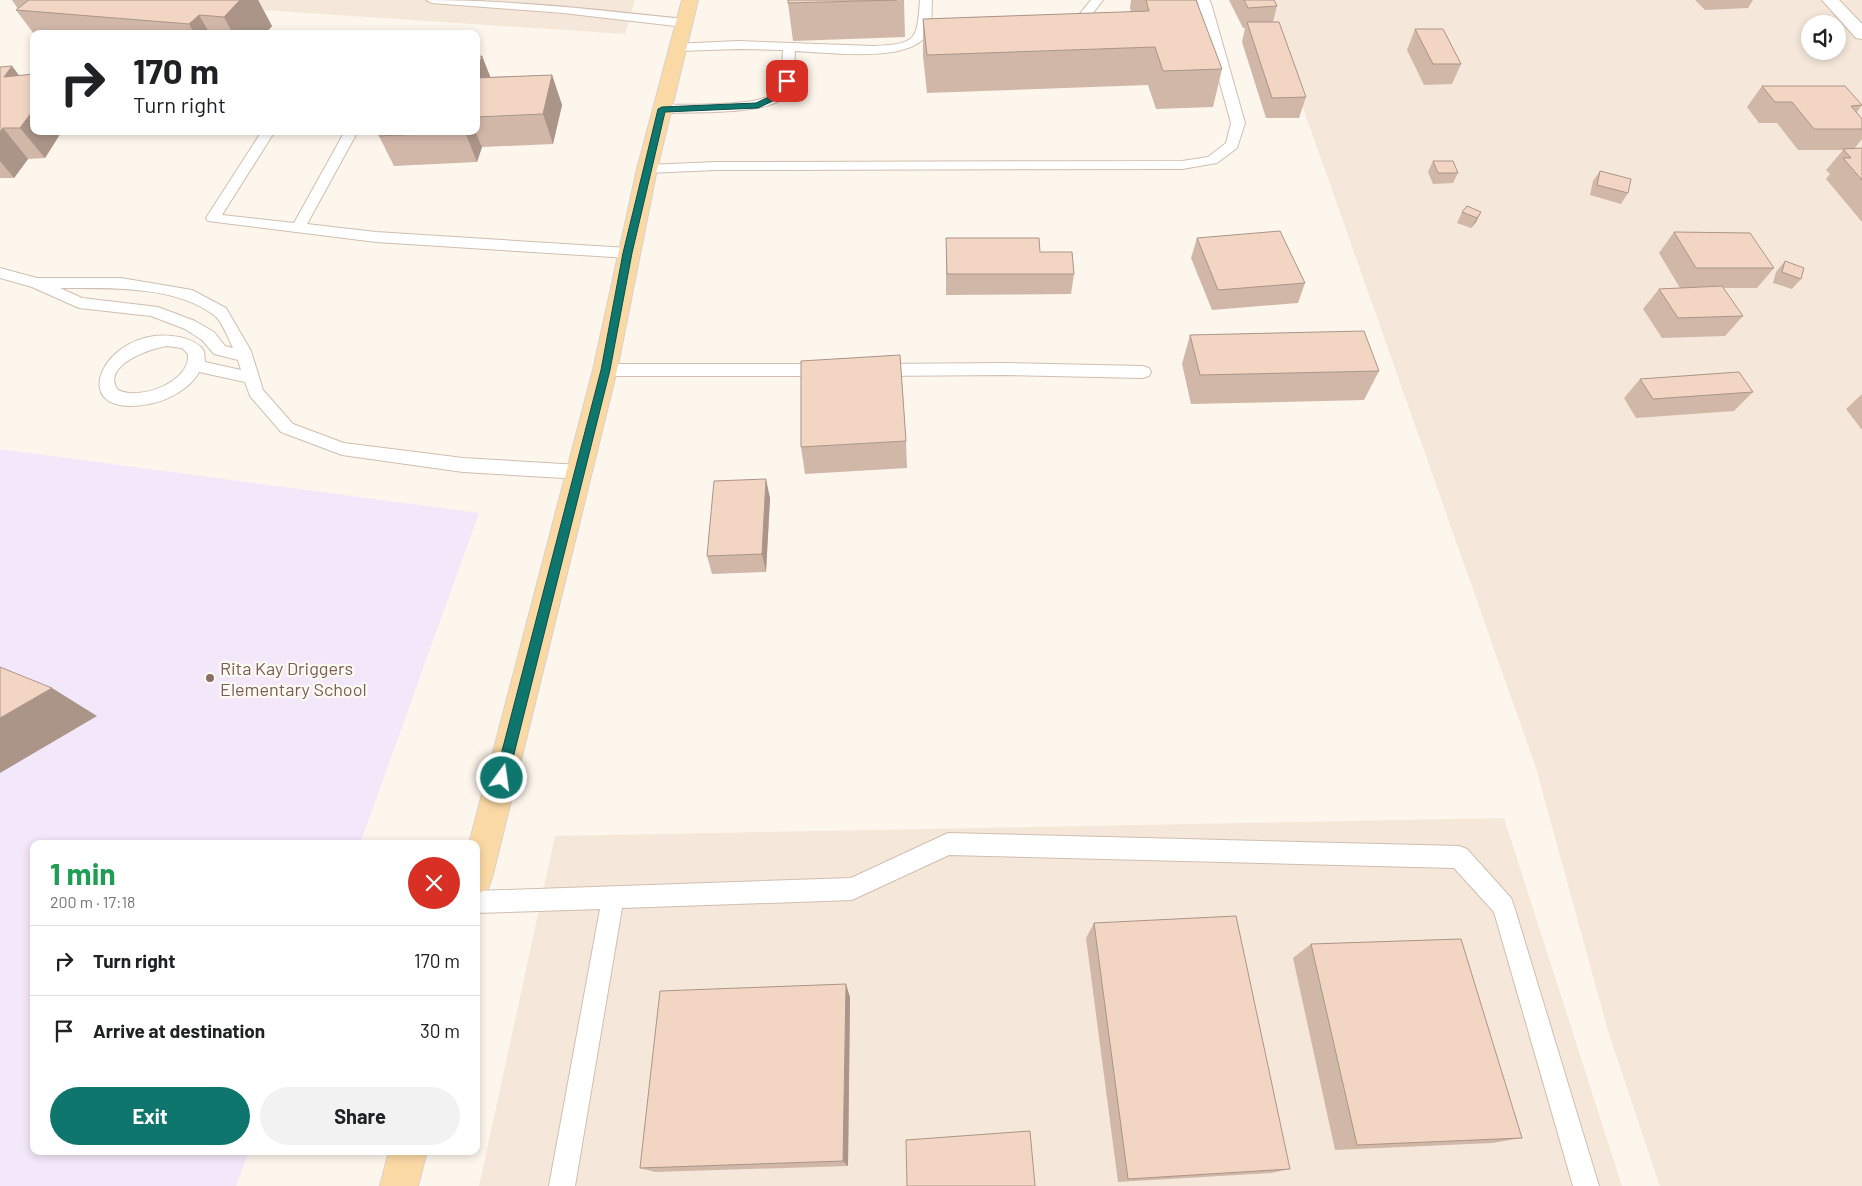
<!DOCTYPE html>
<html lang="en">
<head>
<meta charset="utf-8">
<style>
	:root { --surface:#fff; --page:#f2f2f2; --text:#202124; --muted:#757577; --line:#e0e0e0; --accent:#0f766e }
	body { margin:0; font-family:Barlow,sans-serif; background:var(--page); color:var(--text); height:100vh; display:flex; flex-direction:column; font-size:19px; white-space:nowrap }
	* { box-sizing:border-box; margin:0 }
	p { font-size:16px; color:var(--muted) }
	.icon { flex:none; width:28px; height:28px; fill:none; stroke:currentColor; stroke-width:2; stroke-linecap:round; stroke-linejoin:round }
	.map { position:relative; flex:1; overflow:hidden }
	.panel { position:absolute; left:30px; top:840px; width:450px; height:315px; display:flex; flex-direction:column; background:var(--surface); border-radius:10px; box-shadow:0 2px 8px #0003 }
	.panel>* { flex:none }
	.hud { position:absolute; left:30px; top:30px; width:450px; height:105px; border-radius:10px; box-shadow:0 2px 8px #0003; background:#fff; color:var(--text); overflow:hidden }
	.tools { position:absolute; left:1801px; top:15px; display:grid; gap:10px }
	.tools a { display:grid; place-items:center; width:45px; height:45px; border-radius:50%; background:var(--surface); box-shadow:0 2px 8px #0003; font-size:25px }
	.pin { position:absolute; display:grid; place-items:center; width:42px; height:42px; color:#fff; margin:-21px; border-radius:10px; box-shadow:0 2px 8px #0006 }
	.me { position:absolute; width:55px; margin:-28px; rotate:14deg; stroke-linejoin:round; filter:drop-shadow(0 0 4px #0008) }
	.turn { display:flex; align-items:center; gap:18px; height:105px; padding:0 20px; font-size:22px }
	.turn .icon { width:65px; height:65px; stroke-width:2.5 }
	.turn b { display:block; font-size:35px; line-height:42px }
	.round { display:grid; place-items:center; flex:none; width:52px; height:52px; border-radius:26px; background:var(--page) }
	.overview { display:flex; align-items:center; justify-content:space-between; height:85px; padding:0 20px }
	h1 { font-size:30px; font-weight:700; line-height:38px; color:#1e9e55 }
	.action { display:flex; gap:10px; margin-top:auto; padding:10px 20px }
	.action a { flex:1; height:58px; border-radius:30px; background:var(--accent); color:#fff; font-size:20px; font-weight:700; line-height:58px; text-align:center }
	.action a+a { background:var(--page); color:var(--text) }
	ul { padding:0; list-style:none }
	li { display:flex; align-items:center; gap:15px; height:70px; padding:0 20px; border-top:1px solid var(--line) }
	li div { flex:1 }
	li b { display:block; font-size:19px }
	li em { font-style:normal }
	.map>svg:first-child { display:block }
	.residential { fill:#f5e8da; fill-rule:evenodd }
	.education { fill:#f3e8fa }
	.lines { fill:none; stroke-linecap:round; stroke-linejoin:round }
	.service-casing { stroke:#d1beb0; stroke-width:2 }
	.minor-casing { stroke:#d1beb0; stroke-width:2 }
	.primary-casing { stroke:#dad1cd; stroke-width:2 }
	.service { fill:#fff; fill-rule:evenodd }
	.minor { fill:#fff; fill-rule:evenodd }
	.primary { fill:#fbd9a5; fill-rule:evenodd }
	.wall { fill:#d1b7a8 }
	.shaded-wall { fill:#aa9588 }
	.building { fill:#f3d5c3; stroke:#aa9588 }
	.route { fill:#0f766e; stroke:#0a4d48 }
	.education-dot { fill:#8d6e63; stroke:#fffaf3; stroke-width:2 }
	.labels { text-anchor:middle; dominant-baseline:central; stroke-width:4.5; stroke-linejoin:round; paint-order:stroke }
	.education-label { font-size:18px; fill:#785e54; stroke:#fffaf3; text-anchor:start }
</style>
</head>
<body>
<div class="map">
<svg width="1862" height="1186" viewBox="0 0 1862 1186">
	<rect width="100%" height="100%" fill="#fdf6ec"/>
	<g class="residential">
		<polygon points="112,0 635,0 625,34"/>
		<path d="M1265 0H1862V1186H1660L1608 1031 1536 768ZM1810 24H1838V51H1810Z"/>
		<polygon points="1504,818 1622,1186 479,1186 555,836"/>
	</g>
	<polygon class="education" points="0,449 479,513 360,844 34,844 34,1151 249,1151 236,1186 0,1186"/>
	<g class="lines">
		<g class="service-casing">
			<g id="service">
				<path d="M426 0C513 0 598 10 684 19L690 23 684 27 563 13 432 3Z"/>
				<path d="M920 0H932C931 10 933 21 929 31 914 65 827 52 795 51 794 67 796 86 783 98 766 115 688 112 662 113L656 109 662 105C686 104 755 107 772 94 784 85 782 64 783 50L738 49 678 51 672 47 674 44 738 41 874 46C917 44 917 40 920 0Z"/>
				<path d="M1091 0H1103C1093 13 1081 31 1062 27L1060 24 1062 21 1078 16Z"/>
				<polygon points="1197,0 1209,0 1211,3 1245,123 1237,148 1217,163 1182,169 716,170 647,173 640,169 647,165 716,162 1182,161 1208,157 1226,143 1231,123"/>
				<polygon points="262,131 275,131 222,215 294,223 345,131 358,131 307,224 376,232 628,248 633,250 635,253 633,256 628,258 376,242 208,221 206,218"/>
				<path d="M0 268 37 278H121L192 290 226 308 251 351 263 390 293 424 344 443 463 458 580 465 586 467 589 472 586 477 580 479 463 472 342 455 281 432 250 396 245 382 199 372C190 389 167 401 149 404 60 421 104 322 179 337 189 339 198 342 204 351L205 362 241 370 238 360 214 354 202 340 185 329 151 316 79 308 32 287 0 278ZM60 288C108 288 174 285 214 315 222 321 228 338 233 348L225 346 214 332 195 321 158 307 82 298ZM167 346 182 348 188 354C191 382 140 401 118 390 100 366 151 348 167 346Z"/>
				<polygon points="1006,363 1143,366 1149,368 1151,372 1149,376 1143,378 1006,375 877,376 871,374 869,370 871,366 877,364"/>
				<polygon points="605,364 827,364 833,366 835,370 833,374 827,376 605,376 599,374 597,370 599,366"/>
				<polygon points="948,833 1459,846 1467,849 1511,898 1514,906 1599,1186 1573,1186 1494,912 1454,868 949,855 852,900 622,908 575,1186 549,1186 600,909 476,913 476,891 851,878"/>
			</g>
		</g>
		<g class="minor-casing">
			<polygon id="minor" points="1822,0 1839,0 1862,24 1862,39 1856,38"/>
		</g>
		<g class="primary-casing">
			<g id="primary">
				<polygon points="682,0 698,0 657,169 617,370 492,878 488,889 476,894 476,844 469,844 593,370 637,169"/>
				<polygon points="389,1151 427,1151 418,1186 380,1186"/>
			</g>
		</g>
		<use href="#service" class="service"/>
		<use href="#minor" class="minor"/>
		<use href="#primary" class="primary"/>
	</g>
	<g class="wall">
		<polygon points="12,0 258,0 272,26 265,34 34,34 16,10 18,9"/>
		<polygon points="904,0 905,37 793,41 788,3"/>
		<polygon points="1131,0 1196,0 1222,69 1213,107 1156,109 1148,85 927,93 923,56 923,19 1131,12 1130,8"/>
		<polygon points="1229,0 1274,0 1277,6 1273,22 1306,97 1299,118 1266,118 1242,42 1245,28 1243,28"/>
		<polygon points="1695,0 1753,0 1748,8 1705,10"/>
		<polygon points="1415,29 1461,64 1452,84 1424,85 1407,50"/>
		<polygon points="482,56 490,77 552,75 562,105 553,144 482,147 477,162 394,166 379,136 381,131 476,131 476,57"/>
		<polygon points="0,67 34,131 62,131 45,158 28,159 14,178 0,178"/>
		<polygon points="1762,86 1862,105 1857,112 1862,119 1862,139 1854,149 1862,148 1862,222 1826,179 1830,174 1826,170 1843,150 1798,150 1777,123 1759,123 1747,107"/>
		<polygon points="1433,161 1458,173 1453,183 1433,184 1428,172"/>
		<polygon points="1600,171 1628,193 1621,204 1590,195 1593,181"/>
		<polygon points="1462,212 1481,212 1476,222 1471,228 1457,223"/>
		<polygon points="1674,232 1774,268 1757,288 1723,288 1743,316 1725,336 1662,338 1643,309 1659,289 1680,288 1659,253"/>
		<polygon points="946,238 1040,252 1074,274 1071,294 946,295"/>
		<polygon points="1197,238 1305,283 1298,303 1212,310 1191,258"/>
		<polygon points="1785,261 1801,279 1792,289 1773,283 1776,272"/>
		<polygon points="1190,335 1379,371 1364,400 1191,404 1182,364"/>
		<polygon points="1640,379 1753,392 1734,411 1636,418 1624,398"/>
		<polygon points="1862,394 1862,430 1846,409"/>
		<polygon points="906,441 907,468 805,474 801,447"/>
		<polygon points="770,498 766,572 712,574 707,556"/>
		<polygon points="1094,923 1290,1169 1271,1173 1118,1182 1086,938"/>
		<polygon points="1311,944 1522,1138 1492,1143 1335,1150 1293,958"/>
		<polygon points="850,997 848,1166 655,1172 640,1168"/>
	</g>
	<g class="shaded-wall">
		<polygon points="237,0 258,0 272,26 265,34 233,34 224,17"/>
		<polygon points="199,15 210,34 195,34 189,24"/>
		<polygon points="482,56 494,86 476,79 476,76"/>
		<polygon points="12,66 34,95 4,77"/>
		<polygon points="552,75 562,105 553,144 543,114"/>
		<polygon points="34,109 34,131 62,131 45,158 20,128"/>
		<polygon points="3,128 28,159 14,178 0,161 0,132"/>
		<polygon points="465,131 475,131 482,147 477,162 465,132"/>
		<polygon points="1481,212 1476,222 1471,228 1477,218"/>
		<polygon points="766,479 770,498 766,572 762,554"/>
		<polygon points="52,688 97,716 0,773 0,718"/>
		<polygon points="846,984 850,997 848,1166 843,1161"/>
	</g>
	<g class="building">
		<polygon points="29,0 240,0 224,17 199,15 189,24 16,10"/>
		<polygon points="788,0 897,0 788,3"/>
		<polygon points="1146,0 1196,0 1222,69 1163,71 1155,47 927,55 923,19 1149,11"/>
		<polygon points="1244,0 1274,0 1277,6 1248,8"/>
		<polygon points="1247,22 1279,22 1306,97 1272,98"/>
		<polygon points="1415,29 1443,29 1461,64 1433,64"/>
		<polygon points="482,56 476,76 476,57"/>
		<polygon points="12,66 4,77 34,74 34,109 20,128 3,128 0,132 0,67"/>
		<polygon points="552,75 543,114 476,117 476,78"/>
		<polygon points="1762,86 1845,86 1862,105 1851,106 1862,119 1862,129 1814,129 1792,102 1775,102"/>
		<polygon points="381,131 465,131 465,132 379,136"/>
		<polygon points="1862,148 1862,180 1843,158 1851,158 1843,149"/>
		<polygon points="1433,161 1453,161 1458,173 1438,173"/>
		<polygon points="1600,171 1631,179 1628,193 1597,185"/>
		<polygon points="1467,206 1481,212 1477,218 1462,212"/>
		<polygon points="1280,231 1305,283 1218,290 1197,238"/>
		<polygon points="1674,232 1750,233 1774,268 1696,268"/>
		<polygon points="946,238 1039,238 1040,252 1072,252 1074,274 947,274"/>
		<polygon points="1785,261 1804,268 1801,279 1782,272"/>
		<polygon points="1722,286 1743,316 1678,318 1659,289"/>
		<polygon points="1364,331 1379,371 1200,375 1190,335"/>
		<polygon points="900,355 906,441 801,447 801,361"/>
		<polygon points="1739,372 1753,392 1653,399 1640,379"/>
		<polygon points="766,479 762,554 707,556 714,481"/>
		<polygon points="0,667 52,688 0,718"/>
		<polygon points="1236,916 1290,1169 1128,1179 1094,923"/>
		<polygon points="1461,939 1522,1138 1357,1145 1311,944"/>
		<polygon points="846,984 843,1161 640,1168 660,991"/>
		<polygon points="1030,1131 1035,1186 907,1186 906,1140"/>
	</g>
	<polygon class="route" points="787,79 791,81 781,97 758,108 665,112 632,253 610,370 508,778 506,782 502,783 497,782 495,778 601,370 623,253 658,109 662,107 756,103 775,94 784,80"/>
	<circle class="education-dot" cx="210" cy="678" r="5"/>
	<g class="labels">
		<g class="education-label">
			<text x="220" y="668">Rita Kay Driggers<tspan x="220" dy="21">Elementary School</tspan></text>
		</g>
	</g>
</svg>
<div class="tools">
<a><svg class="icon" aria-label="sound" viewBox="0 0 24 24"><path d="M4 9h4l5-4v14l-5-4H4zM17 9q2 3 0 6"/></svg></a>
</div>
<div class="pin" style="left:787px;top:81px;background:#d93025"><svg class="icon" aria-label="arrive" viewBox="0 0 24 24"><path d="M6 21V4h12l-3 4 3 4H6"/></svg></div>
<svg class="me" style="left:502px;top:778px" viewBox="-20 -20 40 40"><circle r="17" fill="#0f766e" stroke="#fff" stroke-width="3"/><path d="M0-11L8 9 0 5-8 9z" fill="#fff"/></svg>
<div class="hud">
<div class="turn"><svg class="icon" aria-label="right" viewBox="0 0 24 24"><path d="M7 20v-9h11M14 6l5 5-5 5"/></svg><div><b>170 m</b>Turn right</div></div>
</div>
<section class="panel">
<div class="overview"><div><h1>1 min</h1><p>200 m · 17:18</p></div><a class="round" style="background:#d93025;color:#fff"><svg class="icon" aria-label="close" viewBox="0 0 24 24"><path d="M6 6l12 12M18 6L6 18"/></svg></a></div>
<ul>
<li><svg class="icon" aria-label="right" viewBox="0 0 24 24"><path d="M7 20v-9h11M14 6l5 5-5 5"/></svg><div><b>Turn right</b></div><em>170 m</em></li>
<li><svg class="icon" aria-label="arrive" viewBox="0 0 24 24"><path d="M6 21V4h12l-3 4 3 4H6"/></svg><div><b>Arrive at destination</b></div><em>30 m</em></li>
</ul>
<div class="action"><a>Exit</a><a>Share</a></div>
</section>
</div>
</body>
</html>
